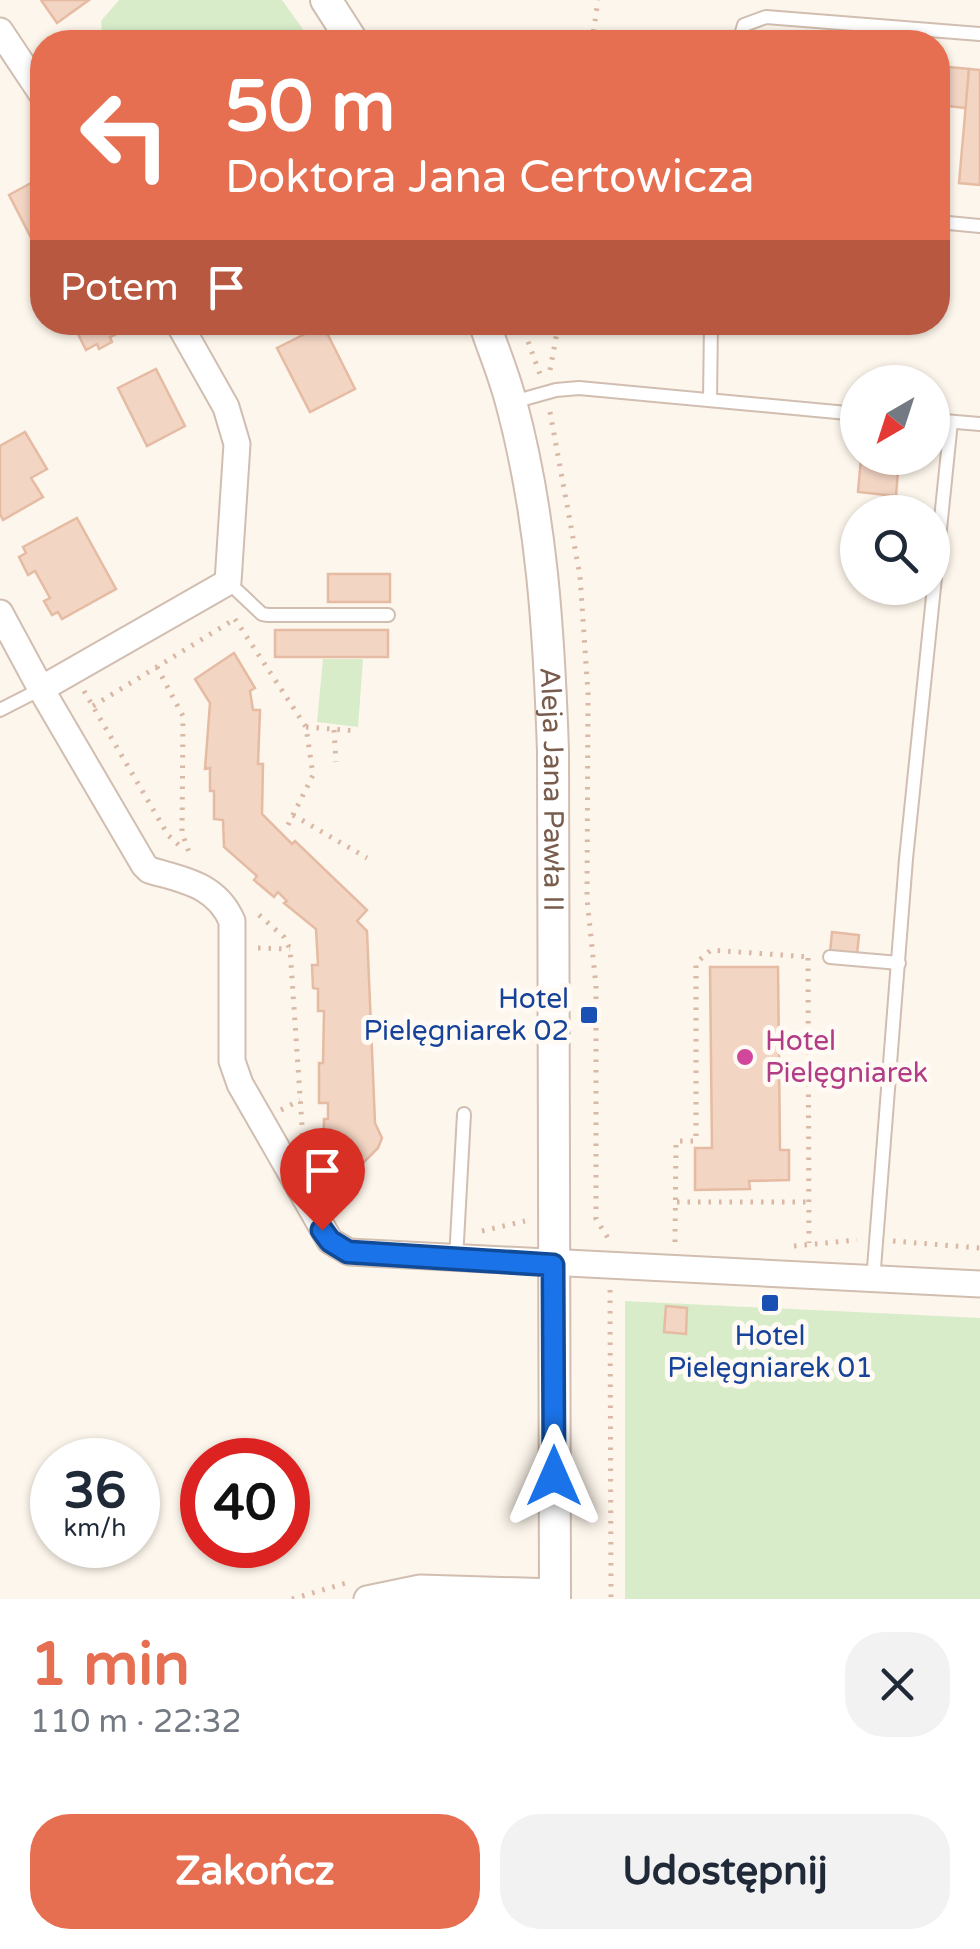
<!DOCTYPE html>
<html lang="pl">
<head>
<meta charset="utf-8">
<style>
	:root { --surface:#fff; --page:#f2f2f3; --text:#1f2937; --muted:#747a83; --accent:#e76f51 }
	body { margin:0; font-family:"Varela Round",sans-serif; background:var(--page); color:var(--text); height:100vh; display:flex; flex-direction:column; font-size:38px; white-space:nowrap }
	* { box-sizing:border-box; margin:0 }
	p { font-size:32px; color:var(--muted) }
	.icon { flex:none; width:55px; height:55px; fill:none; stroke:currentColor; stroke-width:2; stroke-linecap:round; stroke-linejoin:round }
	.map { position:relative; height:1599px; overflow:hidden }
	.drawer { display:flex; flex-direction:column; background:var(--surface); flex:1 }
	.drawer>* { flex:none }
	.guide { position:absolute; left:30px; top:30px; width:920px; height:305px; border-radius:40px; box-shadow:0 2px 8px #0004; background:#e76f51; color:#fff; overflow:hidden }
	.needle { width:65px; rotate:219deg }
	.fabs { position:absolute; left:840px; top:365px; display:grid; gap:20px }
	.fabs a { display:grid; place-items:center; width:110px; height:110px; border-radius:50%; background:var(--surface); box-shadow:0 2px 8px #0004; font-size:50px }
	.speed { position:absolute; left:30px; top:1438px; display:flex; gap:20px; font-size:50px; font-weight:700; text-align:center }
	.speed>* { display:grid; place-content:center; width:130px; height:130px; border-radius:50%; background:var(--surface); box-shadow:0 2px 8px #0004; line-height:1 }
	.speed small { font-size:25px; font-weight:400 }
	.speed .limit { border:15px solid #d22; background:#fff; color:#111 }
	.pin { position:absolute; display:grid; place-items:center; width:85px; height:85px; color:#fff; margin:-102px -42px; border-radius:50% 50% 50% 0; rotate:-45deg; box-shadow:0 0 10px #0007 }
	.pin .icon { rotate:45deg }
	.me { position:absolute; width:110px; margin:-55px; rotate:0deg; stroke-linejoin:round; filter:drop-shadow(0 0 8px #0008) }
	.turn { display:flex; align-items:center; gap:35px; height:210px; padding:0 30px; font-size:45px }
	.turn .icon { width:130px; height:130px; stroke-width:2.5 }
	.turn b { display:block; font-size:70px; line-height:85px }
	.then { display:flex; align-items:center; height:95px; padding:0 30px; background:#0003; gap:20px; font-size:38px }
	.round { display:grid; place-items:center; flex:none; width:105px; height:105px; border-radius:40px; background:var(--page) }
	.headline { display:flex; align-items:center; justify-content:space-between; height:170px; padding:0 30px }
	h1 { font-size:60px; font-weight:700; line-height:75px; color:var(--accent) }
	.button { display:flex; gap:20px; margin-top:auto; padding:20px 30px }
	.button a { flex:1; height:115px; border-radius:40px; background:var(--accent); color:#fff; font-size:40px; font-weight:700; line-height:115px; text-align:center }
	.button a+a { background:var(--page); color:var(--text) }
	.map>svg:first-child { display:block }
	.green { fill:#d8ecc9 }
	.building { fill:#f3d5c3; stroke:#e6bba3; stroke-width:2.5 }
	.lines { fill:none; stroke-linecap:round; stroke-linejoin:round }
	.service-casing { stroke:#d1beb0; stroke-width:16 }
	.minor-casing { stroke:#d1beb0; stroke-width:29 }
	.tertiary-casing { stroke:#d1beb0; stroke-width:34 }
	.path { stroke:#d9b8a5; stroke-width:5; stroke-dasharray:2.5 8; stroke-linecap:butt }
	.service { stroke:#fff; stroke-width:12 }
	.minor { stroke:#fff; stroke-width:25 }
	.tertiary { stroke:#fff; stroke-width:30 }
	.route-casing { stroke:#114b97; stroke-width:25 }
	.route { stroke:#1a73e8; stroke-width:18 }
	.transit-dot { fill:#1a4fb4; stroke:#fffaf3; stroke-width:4 }
	.hotel-dot { fill:#d1479c; stroke:#fffaf3; stroke-width:4 }
	.labels { text-anchor:middle; dominant-baseline:central; stroke-width:10; stroke-linejoin:round; paint-order:stroke }
	.street-label { font-size:28px; fill:#7a5c4d; stroke:#fffaf3 }
	.transit-label { font-size:28px; fill:#164399; stroke:#fffaf3; text-anchor:end }
	.hotel-label { font-size:28px; fill:#b23c85; stroke:#fffaf3; text-anchor:start }
</style>
</head>
<body>
<div class="map">
<svg width="980" height="1599" viewBox="0 0 980 1599">
	<rect width="100%" height="100%" fill="#fdf6ec"/>
	<g class="green">
		<polygon points="119,0 282,0 312,42 103,42 101,21"/>
		<polygon points="323,659 363,659 358,727 317,722"/>
		<polygon points="625,1301 980,1318 980,1599 625,1599"/>
	</g>
	<g class="building">
		<polygon points="41,0 89,0 57,23"/>
		<polygon points="938,66 969,69 966,108 938,105"/>
		<polygon points="969,69 980,70 980,185 959,183"/>
		<polygon points="42,177 42,257 41,257 9,195"/>
		<polygon points="72,322 116,322 121,332 110,337 112,342 99,349 97,344 86,350"/>
		<polygon points="323,325 355,389 310,412 277,348"/>
		<polygon points="156,369 185,426 147,446 118,388"/>
		<polygon points="25,432 47,469 31,478 43,497 3,520 0,514 0,446"/>
		<polygon points="861,458 908,458 908,467 898,471 896,496 858,492"/>
		<polygon points="77,518 116,589 62,619 58,612 52,615 44,601 50,598 35,571 28,575 19,557 26,553 23,547"/>
		<rect x="328" y="574" width="62" height="28"/>
		<rect x="275" y="630" width="113" height="27"/>
		<polygon points="234,653 255,688 250,691 253,710 260,710 258,764 263,764 262,814 292,844 295,841 367,910 357,921 367,931 375,1123 382,1138 378,1148 350,1176 350,1193 328,1193 322,1182 324,1119 328,1119 328,1103 319,1103 319,1063 323,1063 324,1011 318,1011 318,989 313,988 312,965 318,965 316,929 284,903 287,901 278,892 274,897 254,880 257,876 224,847 223,820 214,819 214,791 210,791 210,768 205,769 210,703 195,679"/>
		<polygon points="832,932 859,935 857,955 830,953"/>
		<polygon points="710,967 778,967 780,1150 789,1150 789,1180 749,1181 750,1189 695,1190 695,1148 712,1148"/>
		<polygon points="666,1306 687,1308 686,1334 664,1332"/>
	</g>
	<g class="lines">
		<g class="service-casing">
			<g id="service">
				<polyline points="739,42 744,25 766,17 980,34"/>
				<polyline points="938,222 980,226"/>
				<polyline points="710,400 711,322"/>
				<polyline points="513,402 556,390 579,388 858,414"/>
				<polyline points="932,420 980,424"/>
				<polyline points="228,582 262,614 268,615 388,615"/>
				<polyline points="0,710 41,689"/>
				<polyline points="830,957 899,963"/>
				<polyline points="456,1259 464,1114"/>
				<polyline points="873,1281 906,859 951,422"/>
			</g>
		</g>
		<g class="minor-casing">
			<g id="minor">
				<polyline points="0,31 42,94"/>
				<path d="M178 322 226 407 237 444 228 582 41 689 144 865 149 870C183 880 216 884 232 921V1061L240 1084 330 1241 349 1252 980 1284"/>
				<polyline points="0,613 41,689"/>
				<polyline points="367,1599 420,1588 555,1592"/>
			</g>
		</g>
		<g class="tertiary-casing">
			<g id="tertiary">
				<polyline points="326,0 353,42"/>
				<path id="s1" d="M484 322C493 349 504 375 511 402 542 516 549 634 553 751L555 1599"/>
			</g>
		</g>
		<g class="path">
			<polyline points="592,42 598,0"/>
			<polyline points="521,322 541,377"/>
			<polyline points="550,370 559,322"/>
			<polyline points="550,412 580,576 588,693 587,899 596,986 596,1219 608,1238"/>
			<polyline points="235,619 306,727 313,775 286,829"/>
			<polyline points="157,667 183,716 182,833 190,855"/>
			<polyline points="84,691 168,835 184,850"/>
			<polyline points="93,706 235,619"/>
			<polyline points="306,727 357,731"/>
			<polyline points="334,730 336,762"/>
			<polyline points="293,815 367,858"/>
			<polyline points="259,915 284,937 290,949 303,1140"/>
			<polyline points="258,948 290,949"/>
			<polyline points="808,958 809,1243"/>
			<polyline points="281,1110 300,1100"/>
			<polyline points="677,1202 809,1202"/>
			<polyline points="482,1231 525,1221"/>
			<polyline points="893,1241 980,1248"/>
			<polyline points="675,1242 676,1141 696,1141 696,963 711,950 810,957"/>
			<polyline points="794,1246 857,1240"/>
			<polyline points="610,1290 611,1599"/>
			<polyline points="292,1599 346,1583"/>
		</g>
		<use href="#service" class="service"/>
		<use href="#minor" class="minor"/>
		<use href="#tertiary" class="tertiary"/>
	</g>
	<g class="lines">
		<g class="route-casing">
			<polyline id="route" points="322,1230 330,1241 348,1252 553,1265 554,1476"/>
		</g>
		<use href="#route" class="route"/>
	</g>
	<g class="transit-dot">
		<rect x="579" y="1005" width="20" height="20" rx="5"/>
		<rect x="760" y="1293" width="20" height="20" rx="5"/>
	</g>
	<circle class="hotel-dot" cx="745" cy="1057" r="10"/>
	<g class="labels">
		<g class="street-label">
			<text stroke="none"><textPath href="#s1" startOffset="475">Aleja Jana Pawła II</textPath></text>
		</g>
		<g class="transit-label">
			<text x="569" y="999">Hotel<tspan x="569" dy="32">Pielęgniarek 02</tspan></text>
			<text x="770" y="1336" text-anchor="middle">Hotel<tspan x="770" dy="32">Pielęgniarek 01</tspan></text>
		</g>
		<g class="hotel-label">
			<text x="765" y="1041">Hotel<tspan x="765" dy="32">Pielęgniarek</tspan></text>
		</g>
	</g>
</svg>
<div class="fabs">
<a><svg class="needle" viewBox="-14 -14 28 28"><path d="M0-13l5 13h-10z" fill="#e53935"/><path d="M0 13l5-13h-10z" fill="#747a83"/></svg></a>
<a><svg class="icon" aria-label="search" viewBox="0 0 24 24"><circle cx="10" cy="10" r="6"/><path d="M15 15l6 6"/></svg></a>
</div>
<div class="speed"><div>36<small>km/h</small></div><div class="limit">40</div></div>
<div class="pin" style="left:322px;top:1230px;background:#d93025"><svg class="icon" aria-label="arrive" viewBox="0 0 24 24"><path d="M6 21V4h12l-3 4 3 4H6"/></svg></div>
<svg class="me" style="left:554px;top:1476px" viewBox="-20 -20 40 40"><path d="M0-17L14 15 0 8-14 15z" fill="#1a73e8" stroke="#fff" stroke-width="4"/></svg>
<div class="guide">
<div class="turn"><svg class="icon" aria-label="left" viewBox="0 0 24 24"><path d="M17 20v-9H6M10 6l-5 5 5 5"/></svg><div><b>50 m</b>Doktora Jana Certowicza</div></div>
<div class="then">Potem<svg class="icon" aria-label="arrive" viewBox="0 0 24 24"><path d="M6 21V4h12l-3 4 3 4H6"/></svg></div>
</div>
</div>
<section class="drawer">
<div class="headline"><div><h1>1 min</h1><p>110 m · 22:32</p></div><a class="round"><svg class="icon" aria-label="close" viewBox="0 0 24 24"><path d="M6 6l12 12M18 6L6 18"/></svg></a></div>
<div class="button"><a>Zakończ</a><a>Udostępnij</a></div>
</section>
</body>
</html>
